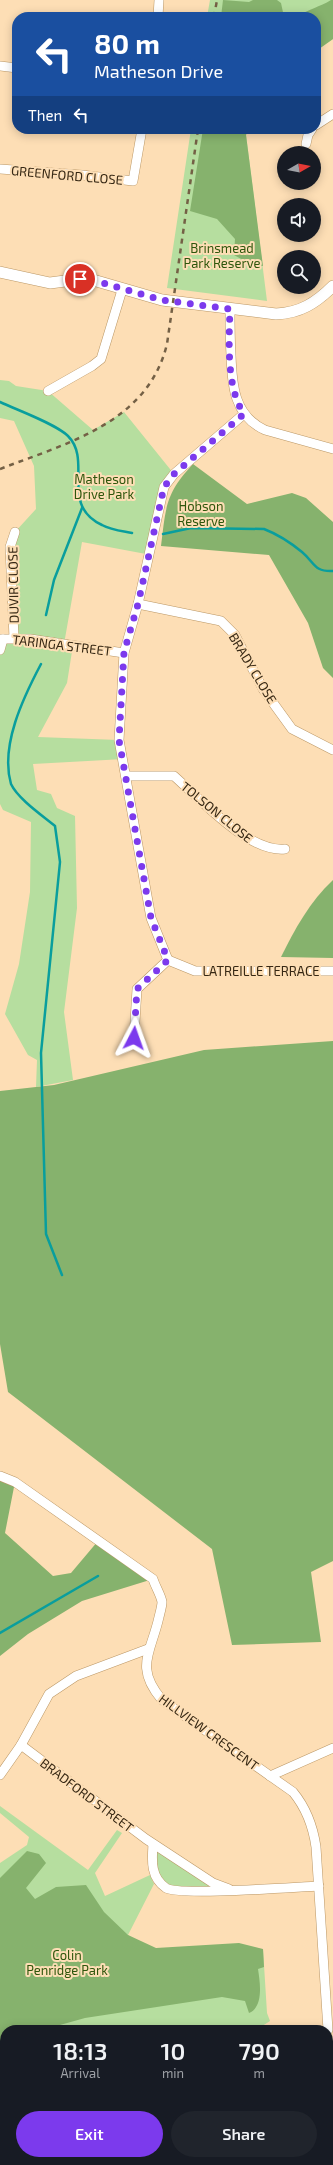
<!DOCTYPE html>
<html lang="en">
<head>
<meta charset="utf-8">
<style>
	:root { --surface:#171b24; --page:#20242c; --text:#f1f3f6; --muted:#9ea1a6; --accent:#7c3aed }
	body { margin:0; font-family:"Exo 2",sans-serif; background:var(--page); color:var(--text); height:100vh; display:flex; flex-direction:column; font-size:15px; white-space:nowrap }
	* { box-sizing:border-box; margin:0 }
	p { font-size:13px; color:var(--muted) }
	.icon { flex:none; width:22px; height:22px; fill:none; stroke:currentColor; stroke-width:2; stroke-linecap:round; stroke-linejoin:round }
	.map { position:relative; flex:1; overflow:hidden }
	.side { position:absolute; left:0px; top:2025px; width:333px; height:140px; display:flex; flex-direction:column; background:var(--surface); border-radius:16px 16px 0 0; box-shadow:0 2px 10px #0003 }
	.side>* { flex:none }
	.top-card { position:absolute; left:12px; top:12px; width:309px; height:122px; border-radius:16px; box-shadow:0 2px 10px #0003; background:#1a4fa0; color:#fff; overflow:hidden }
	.needle { width:26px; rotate:81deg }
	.tools { position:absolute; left:277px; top:146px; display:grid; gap:8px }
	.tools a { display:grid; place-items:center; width:44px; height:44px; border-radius:50%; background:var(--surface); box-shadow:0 2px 10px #0003; font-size:20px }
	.pin { position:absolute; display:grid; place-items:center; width:34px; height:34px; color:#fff; margin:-17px; border:2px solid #fff; border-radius:50%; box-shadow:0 1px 4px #0007 }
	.me { position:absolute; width:44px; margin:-22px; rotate:4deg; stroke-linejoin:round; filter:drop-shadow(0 0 3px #0008) }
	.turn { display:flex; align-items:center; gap:14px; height:84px; padding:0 16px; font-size:18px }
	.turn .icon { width:52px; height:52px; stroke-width:2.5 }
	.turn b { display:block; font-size:28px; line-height:34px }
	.then { display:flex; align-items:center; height:38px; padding:0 16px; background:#0003; gap:8px; font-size:15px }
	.eta { display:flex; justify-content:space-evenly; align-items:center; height:68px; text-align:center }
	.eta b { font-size:24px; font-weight:600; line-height:28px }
	.button { display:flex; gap:8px; margin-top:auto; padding:8px 16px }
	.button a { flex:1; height:46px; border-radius:24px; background:var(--accent); color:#fff; font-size:16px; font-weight:600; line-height:46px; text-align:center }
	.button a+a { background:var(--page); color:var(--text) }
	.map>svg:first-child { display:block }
	.green { fill:#b6de9f }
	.forest { fill:#86b26d }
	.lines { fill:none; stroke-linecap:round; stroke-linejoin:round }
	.stream { stroke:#099e9d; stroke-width:2.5 }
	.minor-casing { stroke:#bb9765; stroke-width:10 }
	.tertiary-casing { stroke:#bb9765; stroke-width:12 }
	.minor { stroke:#fff; stroke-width:9 }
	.tertiary { stroke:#fff; stroke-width:11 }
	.rail { stroke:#746045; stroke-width:2.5; stroke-dasharray:5 5; stroke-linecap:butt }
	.route { stroke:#7c3aed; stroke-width:7; stroke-dasharray:0 12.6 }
	.labels { text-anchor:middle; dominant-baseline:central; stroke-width:4; stroke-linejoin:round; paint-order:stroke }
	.street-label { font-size:13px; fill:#372814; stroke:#fddeb5 }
	.park-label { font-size:13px; fill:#2e560c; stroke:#fddeb5 }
</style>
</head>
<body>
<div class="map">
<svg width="333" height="2165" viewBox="0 0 333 2165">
	<rect width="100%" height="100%" fill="#fddeb5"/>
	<g class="green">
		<polygon points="210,0 333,0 333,39 316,51 316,17 207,17"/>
		<polygon points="191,129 248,129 246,135 267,301 167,288"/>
		<polygon points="0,380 9,381 16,386 48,391 93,430 124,412 174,474 164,487 146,554 82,542 64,644 73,645 67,683 38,737 119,740 124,759 33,764 37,790 51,794 57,808 75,816 77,908 64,1012 73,1080 36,1087 37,1060 28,1055 5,1014 19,964 30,892 31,822 3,810 0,804 0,650 1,644 13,638 10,547 15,532 36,509 34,466 14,421 0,418"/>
		<polygon points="0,1806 88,1870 117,1830 122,1833 95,1873 105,1896 150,1875 154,1884 128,1935 158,1953 263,1949 267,2013 270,2021 256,2030 5,2030 5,2160 61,2160 59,2165 3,2165 2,2064 0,2064 0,1863 27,1845 29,1837 0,1813"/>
		<polygon points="156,1850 210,1883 209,1890 182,1890 162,1882 154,1857"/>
	</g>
	<g class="forest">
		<polygon points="223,0 249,2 253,0 277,0 281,3 284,17 221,17"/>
		<path d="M331 0H333V39L316 51V17H297C308 9 320 7 331 0Z"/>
		<polygon points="203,129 248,129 246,135 263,266 250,264 234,255 235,239 217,219 190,211"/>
		<path d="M193 464 247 504 292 493 306 498 333 522V678L323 668 308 623 269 555 161 546C166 507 165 494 193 464Z"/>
		<path d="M333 880V958L281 957C295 929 310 901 333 880Z"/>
		<polygon points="333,1041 333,1561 311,1572 321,1642 232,1645 212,1549 8,1392 0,1344 0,1091 54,1085 204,1050"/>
		<polygon points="0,1476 15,1482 5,1533 53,1576 71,1573 98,1541 153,1579 82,1601 28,1634 0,1656"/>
		<path d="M27 1851 39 1854 46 1863 26 1888 35 1899 56 1887 86 1885 104 1912 128 1935 156 1948 239 1943 263 1949 264 1967 258 1969C260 1982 264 2007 249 2013L245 2001 222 1997 85 2018 42 2030H5V2053L2 2064H0V1878Z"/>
	</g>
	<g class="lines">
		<g class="stream">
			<path d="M0 402C17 410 56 424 68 436 93 461 59 505 102 525 111 530 122 531 132 533"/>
			<path d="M163 534 191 528 264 529C277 534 291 543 302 552 315 563 314 572 333 571"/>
			<polyline points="46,615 54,580 82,508"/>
			<path d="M41 664C23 698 0 746 11 784 18 799 43 816 55 826L60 862 41 1053 46 1234 62 1275"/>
			<polyline points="0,1633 98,1576"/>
		</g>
		<g class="minor-casing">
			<g id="minor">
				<polyline points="158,17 159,0"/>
				<polyline points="0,66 17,68"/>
				<polyline points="316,125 333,114"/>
				<polyline points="306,144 308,135 312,129"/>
				<polyline points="0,169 82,175 133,181 142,129"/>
				<path d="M230 309C230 324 230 339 231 355 232 385 234 416 265 430L333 449"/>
				<polyline points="48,391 92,366 101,359 122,290"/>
				<polyline points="138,604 221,621 235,635 263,689 292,729 333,750"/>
				<polyline points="14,638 10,547 15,532"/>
				<polyline points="0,639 30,639 124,653"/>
				<polyline points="0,650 3,639"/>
				<path d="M126 776H174C200 799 249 853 285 849"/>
				<polyline points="168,960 151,918 119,740 124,653 138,604 164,487 174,474 244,414"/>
				<polyline points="168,960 195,971 333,971"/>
				<polyline points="134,1038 137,989 168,960"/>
				<path d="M0 1476 15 1482 153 1579C155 1586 161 1595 162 1602 162 1606 160 1613 159 1617 151 1653 134 1667 162 1700L293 1792C307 1809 313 1826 316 1847L328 2030"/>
				<polyline points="21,1745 146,1839 213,1883 229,1889"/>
				<polyline points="0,1775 21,1745 49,1694 76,1676 148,1649"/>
				<polyline points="270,1776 333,1748"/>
				<path d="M153 1844C152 1860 150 1877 166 1888 178 1896 295 1887 319 1886"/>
				<polyline points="328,2052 333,2055"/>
				<polyline points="148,2165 156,2160"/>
			</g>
		</g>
		<g class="tertiary-casing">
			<path id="tertiary" d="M0 272 50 283 80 279 93 280 162 300 276 314C300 313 316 303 333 286"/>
		</g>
		<use href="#minor" class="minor"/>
		<use href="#tertiary" class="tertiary"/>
		<g class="rail">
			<polyline points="214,17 217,0"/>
			<path d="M0 469C67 443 148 423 167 344L198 129"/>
		</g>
	</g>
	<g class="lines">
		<path class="route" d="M80 279 93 280 162 300 230 309C229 340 226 388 244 414L174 474 164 487 138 604 124 652 119 740 151 918 168 960 137 989 134 1038"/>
	</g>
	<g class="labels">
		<g class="street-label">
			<text transform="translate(67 175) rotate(5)">GREENFORD CLOSE</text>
			<text transform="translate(13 585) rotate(-91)">DUVIR CLOSE</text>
			<text transform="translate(62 645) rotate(7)">TARINGA STREET</text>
			<text transform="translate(253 668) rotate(59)">BRADY CLOSE</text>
			<text transform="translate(217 812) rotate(39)">TOLSON CLOSE</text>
			<text x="261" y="971">LATREILLE TERRACE</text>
			<text transform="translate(209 1732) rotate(36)">HILLVIEW CRESCENT</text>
			<text transform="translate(87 1795) rotate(37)">BRADFORD STREET</text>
		</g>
		<g class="park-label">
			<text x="222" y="248">Brinsmead<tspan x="222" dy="15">Park Reserve</tspan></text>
			<text x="104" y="479">Matheson<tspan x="104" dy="15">Drive Park</tspan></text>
			<text x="201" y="506">Hobson<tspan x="201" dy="15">Reserve</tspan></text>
			<text x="67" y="1955">Colin<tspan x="67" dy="15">Penridge Park</tspan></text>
		</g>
	</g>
</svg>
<div class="tools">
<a><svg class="needle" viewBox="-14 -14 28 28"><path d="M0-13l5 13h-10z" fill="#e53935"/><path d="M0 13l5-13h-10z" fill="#9ea1a6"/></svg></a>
<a><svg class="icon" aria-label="sound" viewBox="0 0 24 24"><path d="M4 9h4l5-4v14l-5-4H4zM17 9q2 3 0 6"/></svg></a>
<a><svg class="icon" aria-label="search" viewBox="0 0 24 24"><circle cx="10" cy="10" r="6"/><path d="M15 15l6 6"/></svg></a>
</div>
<div class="pin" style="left:80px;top:279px;background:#d93025"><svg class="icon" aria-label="arrive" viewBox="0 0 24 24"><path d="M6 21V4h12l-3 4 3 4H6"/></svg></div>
<svg class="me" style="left:134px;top:1038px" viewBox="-20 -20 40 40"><path d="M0-17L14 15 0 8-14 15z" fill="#7c3aed" stroke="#fff" stroke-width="4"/></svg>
<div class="top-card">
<div class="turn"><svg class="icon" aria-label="left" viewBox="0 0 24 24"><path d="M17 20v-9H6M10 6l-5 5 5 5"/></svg><div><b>80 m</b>Matheson Drive</div></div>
<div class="then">Then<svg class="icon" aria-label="left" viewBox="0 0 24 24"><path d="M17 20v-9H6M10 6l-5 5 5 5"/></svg></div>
</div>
<section class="side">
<div class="eta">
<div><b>18:13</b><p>Arrival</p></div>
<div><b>10</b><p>min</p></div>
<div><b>790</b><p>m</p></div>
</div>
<div class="button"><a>Exit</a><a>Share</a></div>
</section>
</div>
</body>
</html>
